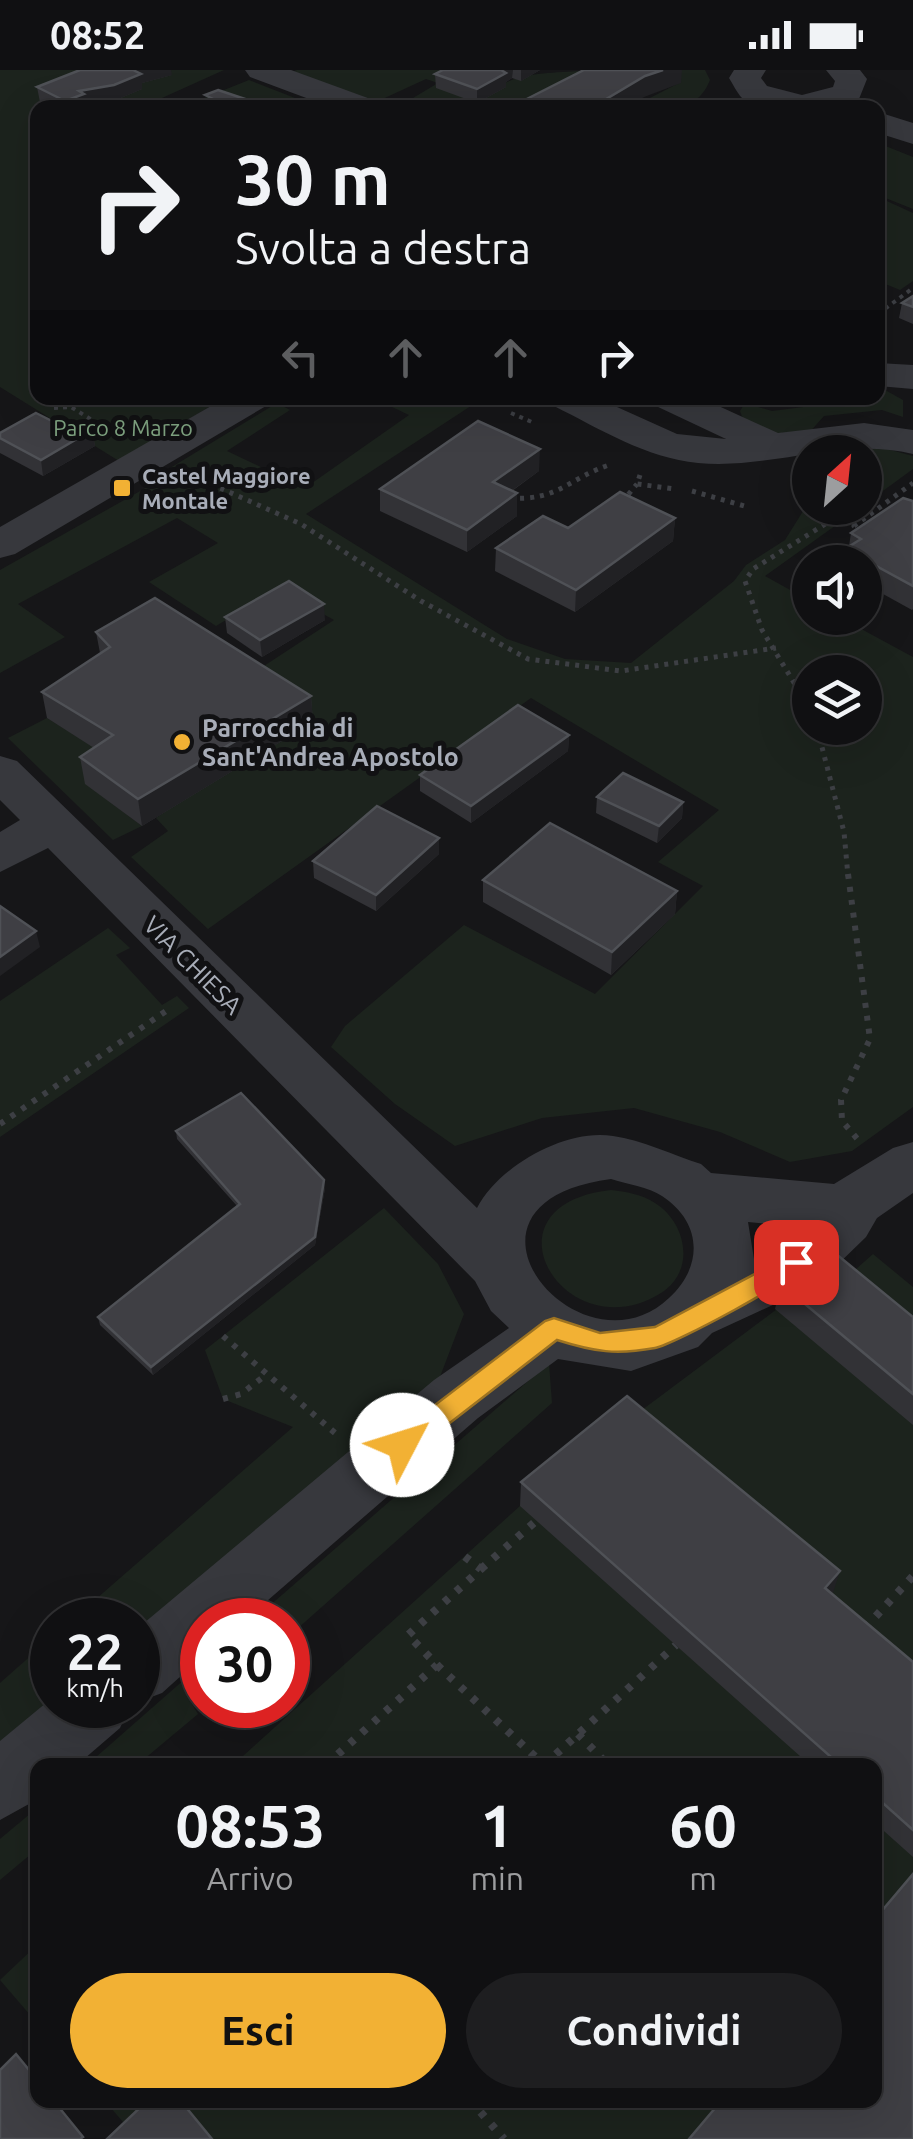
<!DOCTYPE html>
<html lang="it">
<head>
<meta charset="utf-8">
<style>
	:root { --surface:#101012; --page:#1e1e20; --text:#f1f3f6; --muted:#9c9d9f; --line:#303032; --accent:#f2b134 }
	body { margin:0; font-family:Ubuntu,sans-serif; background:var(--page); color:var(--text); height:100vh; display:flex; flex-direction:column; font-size:38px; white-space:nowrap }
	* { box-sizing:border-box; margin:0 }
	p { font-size:32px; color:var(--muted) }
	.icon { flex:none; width:55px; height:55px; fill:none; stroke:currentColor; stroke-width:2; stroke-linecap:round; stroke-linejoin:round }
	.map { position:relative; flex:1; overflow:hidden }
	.drawer { position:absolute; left:30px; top:1688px; width:852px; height:350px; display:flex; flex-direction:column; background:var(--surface); border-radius:20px; box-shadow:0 10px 40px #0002,0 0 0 2px var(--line) }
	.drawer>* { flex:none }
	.banner { position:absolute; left:30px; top:30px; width:855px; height:305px; border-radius:20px; box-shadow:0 10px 40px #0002,0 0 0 2px var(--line); background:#101012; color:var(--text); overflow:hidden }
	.needle { width:65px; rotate:27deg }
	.buttons { position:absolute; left:792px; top:365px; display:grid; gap:20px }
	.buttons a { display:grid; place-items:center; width:90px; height:90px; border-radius:50%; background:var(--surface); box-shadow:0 10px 40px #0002,0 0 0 2px var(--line); font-size:50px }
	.speed { position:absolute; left:30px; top:1528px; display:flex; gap:20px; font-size:50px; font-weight:700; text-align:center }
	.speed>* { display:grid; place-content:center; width:130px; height:130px; border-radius:50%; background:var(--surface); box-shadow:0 10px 40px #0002,0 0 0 2px var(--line); line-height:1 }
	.speed small { font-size:25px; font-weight:400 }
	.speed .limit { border:15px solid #d22; background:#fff; color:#111 }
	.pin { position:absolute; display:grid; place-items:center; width:85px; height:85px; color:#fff; margin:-42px; border-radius:20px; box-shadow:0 5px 15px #0006 }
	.me { position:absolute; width:110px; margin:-55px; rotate:50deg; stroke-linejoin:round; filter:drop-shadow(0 0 8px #0008) }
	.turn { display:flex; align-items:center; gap:35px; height:210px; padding:0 40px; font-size:45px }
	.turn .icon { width:130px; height:130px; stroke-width:2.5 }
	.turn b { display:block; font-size:70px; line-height:85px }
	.lanes { display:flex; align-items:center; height:95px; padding:0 40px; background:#0003; justify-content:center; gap:50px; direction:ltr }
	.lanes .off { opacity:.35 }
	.eta { display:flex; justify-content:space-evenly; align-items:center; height:170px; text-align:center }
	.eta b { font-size:60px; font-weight:700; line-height:70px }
	.cta { display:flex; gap:20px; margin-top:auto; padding:20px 40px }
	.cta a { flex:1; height:115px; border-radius:60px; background:var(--accent); color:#111; font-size:40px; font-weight:700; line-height:115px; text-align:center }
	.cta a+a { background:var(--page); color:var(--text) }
	.status { display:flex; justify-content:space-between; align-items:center; height:70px; padding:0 50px; background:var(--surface); direction:ltr }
	.status svg { height:28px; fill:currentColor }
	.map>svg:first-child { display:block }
	.green { fill:#1c231d; fill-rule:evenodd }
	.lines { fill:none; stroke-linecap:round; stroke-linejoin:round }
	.path-far3 { stroke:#3d3f44; stroke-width:4; stroke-dasharray:4 5; stroke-linecap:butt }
	.path-far2 { stroke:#3d3f44; stroke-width:5; stroke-dasharray:4 6; stroke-linecap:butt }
	.path-far1 { stroke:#3d3f44; stroke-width:6; stroke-dasharray:5 8; stroke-linecap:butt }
	.path { stroke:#3d3f44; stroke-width:8; stroke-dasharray:6 10; stroke-linecap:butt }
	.minor { fill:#37383d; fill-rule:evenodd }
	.wall { fill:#323236 }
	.shaded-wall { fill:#212124 }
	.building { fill:#3f3f44; stroke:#4f5156; stroke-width:2.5 }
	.route { fill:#f2b134; stroke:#9d7322; stroke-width:2.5 }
	.poi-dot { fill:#f2b134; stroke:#111113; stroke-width:4 }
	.labels { text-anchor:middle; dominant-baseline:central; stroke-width:10; stroke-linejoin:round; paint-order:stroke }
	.far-park-label { font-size:22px; fill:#7fa381; stroke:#111113 }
	.far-poi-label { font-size:22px; font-weight:bold; fill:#a8adb8; stroke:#111113; text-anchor:start }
	.poi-label { font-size:25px; font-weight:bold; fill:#a8adb8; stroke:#111113; text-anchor:start }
	.street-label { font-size:25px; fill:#a8adb8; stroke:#111113 }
</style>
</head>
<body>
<div class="status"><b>08:52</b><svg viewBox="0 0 49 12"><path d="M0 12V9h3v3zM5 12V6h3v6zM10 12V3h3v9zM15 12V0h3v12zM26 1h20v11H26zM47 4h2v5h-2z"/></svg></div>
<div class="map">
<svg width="913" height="2069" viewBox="0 0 913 2069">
	<rect width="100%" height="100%" fill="#161618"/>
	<g class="green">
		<polygon points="0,0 224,0 142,37 38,38 38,328 224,328 119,391 0,317"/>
		<path d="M297 0H469L500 15C530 0 558 4 588 0L508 38 398 37 438 13 426 9 376 32 292 2Z"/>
		<path d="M648 0H705L710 10C698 40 675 39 648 29L679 13Z"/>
		<polygon points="249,10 318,37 179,38"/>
		<polygon points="878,73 913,87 913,139 878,125"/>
		<polygon points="878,127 913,143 913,211 900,220 878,211"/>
		<polygon points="878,316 903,330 903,347 882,340 824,346 808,364 779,367 743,349 740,341 745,333 772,341 842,332 846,328 878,328"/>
		<path d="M373 328H483L306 444 507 569 565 589 631 593 734 511 746 495 785 470 810 430V438H860L765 506 810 531V548H841L913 587V1037L852 1081 790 1092 720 1062 634 1038 542 1048 455 1076 395 1034 331 977 345 956 464 855 595 924 703 816 658 792 719 740 531 628 208 859 131 787 168 761 156 748 178 732 244 609 334 550 278 519 216 556 149 512 218 473 177 448 18 534 65 567 0 603V500L158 411 157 406 277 333 290 340 227 381 305 418 409 345ZM810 602H865V658H810Z"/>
		<polygon points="883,378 913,386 913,399 865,434 865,382 840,382"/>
		<polygon points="47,648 118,692 86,714 142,756 113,770 8,668"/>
		<polygon points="108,858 130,878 116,885 162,935 177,926 189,938 0,1067 0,931"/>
		<path d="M611 1120C626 1122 642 1124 655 1133 687 1153 696 1201 661 1223 565 1283 475 1135 611 1120Z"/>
		<polygon points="384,1138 438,1194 464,1244 438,1312 138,1562 138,1550 72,1550 293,1357 223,1329 205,1280"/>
		<polygon points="873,1184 913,1217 913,2069 133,2069 135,2066 104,2030 875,2030 875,1695 233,1695 551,1408 824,1204 838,1215"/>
		<polygon points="549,1293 552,1333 288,1567 288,1550 253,1550"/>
		<polygon points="52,1567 52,1633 0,1676 0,1613"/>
		<polygon points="202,1594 202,1616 188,1628 198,1644 137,1695 87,1695"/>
		<polygon points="37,1738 37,1779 0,1810 0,1769"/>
		<polygon points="37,1875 37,1953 0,1910"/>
	</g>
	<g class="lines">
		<g class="path-far3">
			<polyline points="640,29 662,38"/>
			<polyline points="878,244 913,218"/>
			<polyline points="54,338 71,337 92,350"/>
			<polyline points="511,343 534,353"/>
		</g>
		<g class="path-far2">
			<polyline points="640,405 637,414 675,419"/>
			<polyline points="193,406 301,454 421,531 528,589 621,601 776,578"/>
			<polyline points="692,421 748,437"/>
			<path d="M510 428C559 431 568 408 612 394"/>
			<polyline points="622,432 637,414"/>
			<polyline points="863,461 854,456 913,413"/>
			<polyline points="810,639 762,560 745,511 753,499 851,438"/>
			<polyline points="817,658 844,762 848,806"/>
		</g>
		<g class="path-far1">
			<polyline points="848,804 870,969 841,1030 842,1051 860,1072"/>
			<polyline points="0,1054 172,937"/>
			<polyline points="223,1266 335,1363"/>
			<polyline points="223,1329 241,1324 267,1304"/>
		</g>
		<g class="path">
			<polyline points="481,1499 536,1451"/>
			<polyline points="865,1558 913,1506"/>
			<polyline points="437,1595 544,1695"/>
			<polyline points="578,1664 608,1695"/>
			<polyline points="326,1695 437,1595 408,1565 481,1499 464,1486"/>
			<polyline points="544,1695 676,1575"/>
			<polyline points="470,2030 504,2069"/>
		</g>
		<g class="minor">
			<polygon points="245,0 291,0 376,31 380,38 333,38 250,7"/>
			<path d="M734 0H766L761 8 767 16 802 25 833 17 835 11 826 0H860L867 9 859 29C840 41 760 45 742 28 737 23 733 14 729 8Z"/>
			<polygon points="878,42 913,53 913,74 878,63"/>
			<polygon points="878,293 913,295 913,319 878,316"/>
			<polygon points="225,328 272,328 266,336 15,484 0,488 0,457"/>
			<path d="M548 328H597L677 364 726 369 656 336 651 328H701L778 363 864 353 913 360V384C840 366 771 400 698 393 646 388 600 359 554 336Z"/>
			<path d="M0 686 17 691 477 1138C498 1097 565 1058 613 1066 642 1070 673 1085 701 1094L711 1103 834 1114 893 1078 913 1072V1123L877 1148 866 1167 832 1200 788 1228 712 1263 698 1277 631 1301 558 1289 478 1348 245 1550H202V1587L162 1623 138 1632V1558L434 1310 509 1258 491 1241 475 1211 48 778 0 802V762L20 750 0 730ZM611 1109C626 1114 649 1117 662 1126 703 1153 703 1197 669 1228 580 1312 429 1133 611 1109ZM748 1152 802 1157 754 1189Z"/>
			<polygon points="52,1628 52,1635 130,1635 120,1658 77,1695 38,1695 38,1729 0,1750 0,1671"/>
		</g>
	</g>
	<g class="wall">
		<polygon points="443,0 540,0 521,11 512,8 506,12 506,17 477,33 436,18 435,4"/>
		<polygon points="172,5 142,13 142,19 116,30 86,35 86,38 51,38 40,32 37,17"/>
		<polygon points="913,226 913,254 899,248 902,233"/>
		<polygon points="68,359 92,360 95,376 43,406 0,383 0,363"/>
		<polygon points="539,401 512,421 517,423 517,446 467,482 380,441 380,419"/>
		<polygon points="913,431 913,539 912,540 865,514 865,492 843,492 845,479 849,476 851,463"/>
		<polygon points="675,448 673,471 575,542 495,501 496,478 568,458"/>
		<polygon points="225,547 325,550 262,587 227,563"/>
		<polygon points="96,562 311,626 313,652 142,756 85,714 80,687 94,678 47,648 42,622 100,583"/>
		<polygon points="569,665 568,681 471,753 420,721 420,705"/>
		<polygon points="597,727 683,732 682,748 657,773 596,743"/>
		<polygon points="439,784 376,841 314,808 313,791"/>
		<polygon points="483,810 677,821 675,844 611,905 483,832"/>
		<polygon points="176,1061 325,1118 315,1175 153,1305 100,1255 98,1247 237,1136 177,1069"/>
		<polygon points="781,1214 913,1247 913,1355 775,1239"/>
		<polygon points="521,1412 833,1523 832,1524 913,1592 913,1787 875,1753 875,1695 810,1695 520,1436"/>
	</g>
	<g class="shaded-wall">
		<polygon points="133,0 171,0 172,5 142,13 142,19 116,30 86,35 86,38 66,38 65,31 79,21"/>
		<polygon points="500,0 513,0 512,8 506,12 506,17 477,33 477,19"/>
		<polygon points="521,0 540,0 521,11"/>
		<polygon points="663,0 682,0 681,13 644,27 625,38 582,38 645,6"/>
		<polygon points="92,360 95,376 43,406 41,390"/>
		<polygon points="540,379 539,401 493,434 493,412"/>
		<polygon points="517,423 517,446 467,482 467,460"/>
		<polygon points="675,448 673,471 575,542 576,520"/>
		<polygon points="324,534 325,550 262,587 260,570"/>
		<polygon points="311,626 313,652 142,756 138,729"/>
		<polygon points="569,665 568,681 471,753 471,736"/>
		<polygon points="683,732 682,748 657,773 659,756"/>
		<polygon points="439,768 439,784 376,841 376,825"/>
		<polygon points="677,821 675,844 611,905 612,882"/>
		<polygon points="36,861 40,877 0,906 0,887"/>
		<polygon points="324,1110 325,1118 315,1175 153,1305 151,1297"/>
		<polygon points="840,1501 833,1523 818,1541 825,1518"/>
	</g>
	<g class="building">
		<polygon points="80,0 134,0 133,0 141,4 114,15 79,21 84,24 65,31 37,17"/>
		<polygon points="443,0 501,0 506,3 477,19 435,4"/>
		<polygon points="584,0 663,0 645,6 596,35 582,38 509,38"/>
		<polygon points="218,20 254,32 241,38 176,38 191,31 199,35 213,29 205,25"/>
		<polygon points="913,226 913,237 902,233"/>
		<polygon points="36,343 68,359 79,353 92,360 41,390 0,368 0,363"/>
		<polygon points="478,351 540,379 493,412 517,423 467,460 380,419"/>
		<polygon points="620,422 675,448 576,520 496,478 543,446 568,458"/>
		<polygon points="903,428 913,431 913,516 845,479 861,469 851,463"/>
		<polygon points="289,511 324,534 260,570 225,547"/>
		<polygon points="155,528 311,626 138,729 80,687 113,665 42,622 110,577 96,562"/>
		<polygon points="518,635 569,665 471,736 420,705"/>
		<polygon points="623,703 683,732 659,756 597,727"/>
		<polygon points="377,736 439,768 376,825 313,791"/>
		<polygon points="550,753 677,821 612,882 483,810"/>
		<polygon points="0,836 36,861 0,887"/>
		<polygon points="241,1023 324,1110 315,1167 151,1297 98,1247 240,1134 176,1061"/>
		<polygon points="830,1179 913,1247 913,1324 781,1214"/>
		<polygon points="627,1326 840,1501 825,1518 913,1592 913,1760 875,1726 875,1695 840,1695 521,1412"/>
		<polygon points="913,1804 913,2069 689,2069 722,2030 875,2030 875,1849"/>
		<polygon points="16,1984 38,2011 38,2030 53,2030 83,2067 80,2069 0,2069 0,2000"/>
		<polygon points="148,2030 180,2030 212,2069 107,2069"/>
	</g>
	<path class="route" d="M796 1182 808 1192C800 1207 673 1275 655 1278 616 1285 595 1282 557 1270L411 1383H393L389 1375 393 1367 545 1251 554 1248 600 1263 655 1257Z"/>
	<g class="poi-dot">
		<rect x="112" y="408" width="20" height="20" rx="5"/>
		<circle cx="182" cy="672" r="10"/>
	</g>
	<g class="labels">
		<g class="far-park-label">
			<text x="123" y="357">Parco 8 Marzo</text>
		</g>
		<g class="far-poi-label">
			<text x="142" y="405">Castel Maggiore<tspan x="142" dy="25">Montale</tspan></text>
		</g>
		<g class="poi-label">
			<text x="202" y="658">Parrocchia di<tspan x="202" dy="29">Sant'Andrea Apostolo</tspan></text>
		</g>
		<g class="street-label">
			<text transform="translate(193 895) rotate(45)">VIA CHIESA</text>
		</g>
	</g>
</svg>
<div class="buttons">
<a><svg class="needle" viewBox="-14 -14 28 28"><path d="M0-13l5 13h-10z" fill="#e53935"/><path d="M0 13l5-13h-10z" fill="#9c9d9f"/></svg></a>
<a><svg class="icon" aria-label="sound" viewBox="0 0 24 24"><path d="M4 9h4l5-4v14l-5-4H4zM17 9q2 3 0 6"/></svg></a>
<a><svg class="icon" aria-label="layers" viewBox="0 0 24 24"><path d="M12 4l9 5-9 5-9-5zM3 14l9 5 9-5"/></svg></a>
</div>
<div class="speed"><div>22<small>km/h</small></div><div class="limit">30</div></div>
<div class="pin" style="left:796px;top:1192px;background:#d93025"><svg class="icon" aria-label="arrive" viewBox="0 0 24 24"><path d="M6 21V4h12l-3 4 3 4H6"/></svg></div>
<svg class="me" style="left:402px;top:1375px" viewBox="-20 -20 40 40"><circle r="19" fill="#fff"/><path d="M0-13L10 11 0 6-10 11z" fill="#f2b134"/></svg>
<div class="banner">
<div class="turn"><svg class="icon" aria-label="right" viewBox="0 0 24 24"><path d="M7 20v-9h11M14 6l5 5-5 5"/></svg><div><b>30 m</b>Svolta a destra</div></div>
<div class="lanes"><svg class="icon off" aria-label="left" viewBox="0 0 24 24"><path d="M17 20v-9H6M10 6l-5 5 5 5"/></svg><svg class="icon off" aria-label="ahead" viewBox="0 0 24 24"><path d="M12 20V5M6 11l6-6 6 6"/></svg><svg class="icon off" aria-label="ahead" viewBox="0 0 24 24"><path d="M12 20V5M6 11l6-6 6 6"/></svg><svg class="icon" aria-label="right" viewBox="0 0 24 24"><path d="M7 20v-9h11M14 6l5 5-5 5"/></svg></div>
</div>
<section class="drawer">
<div class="eta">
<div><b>08:53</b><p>Arrivo</p></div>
<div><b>1</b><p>min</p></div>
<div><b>60</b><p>m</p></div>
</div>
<div class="cta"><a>Esci</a><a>Condividi</a></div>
</section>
</div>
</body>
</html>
